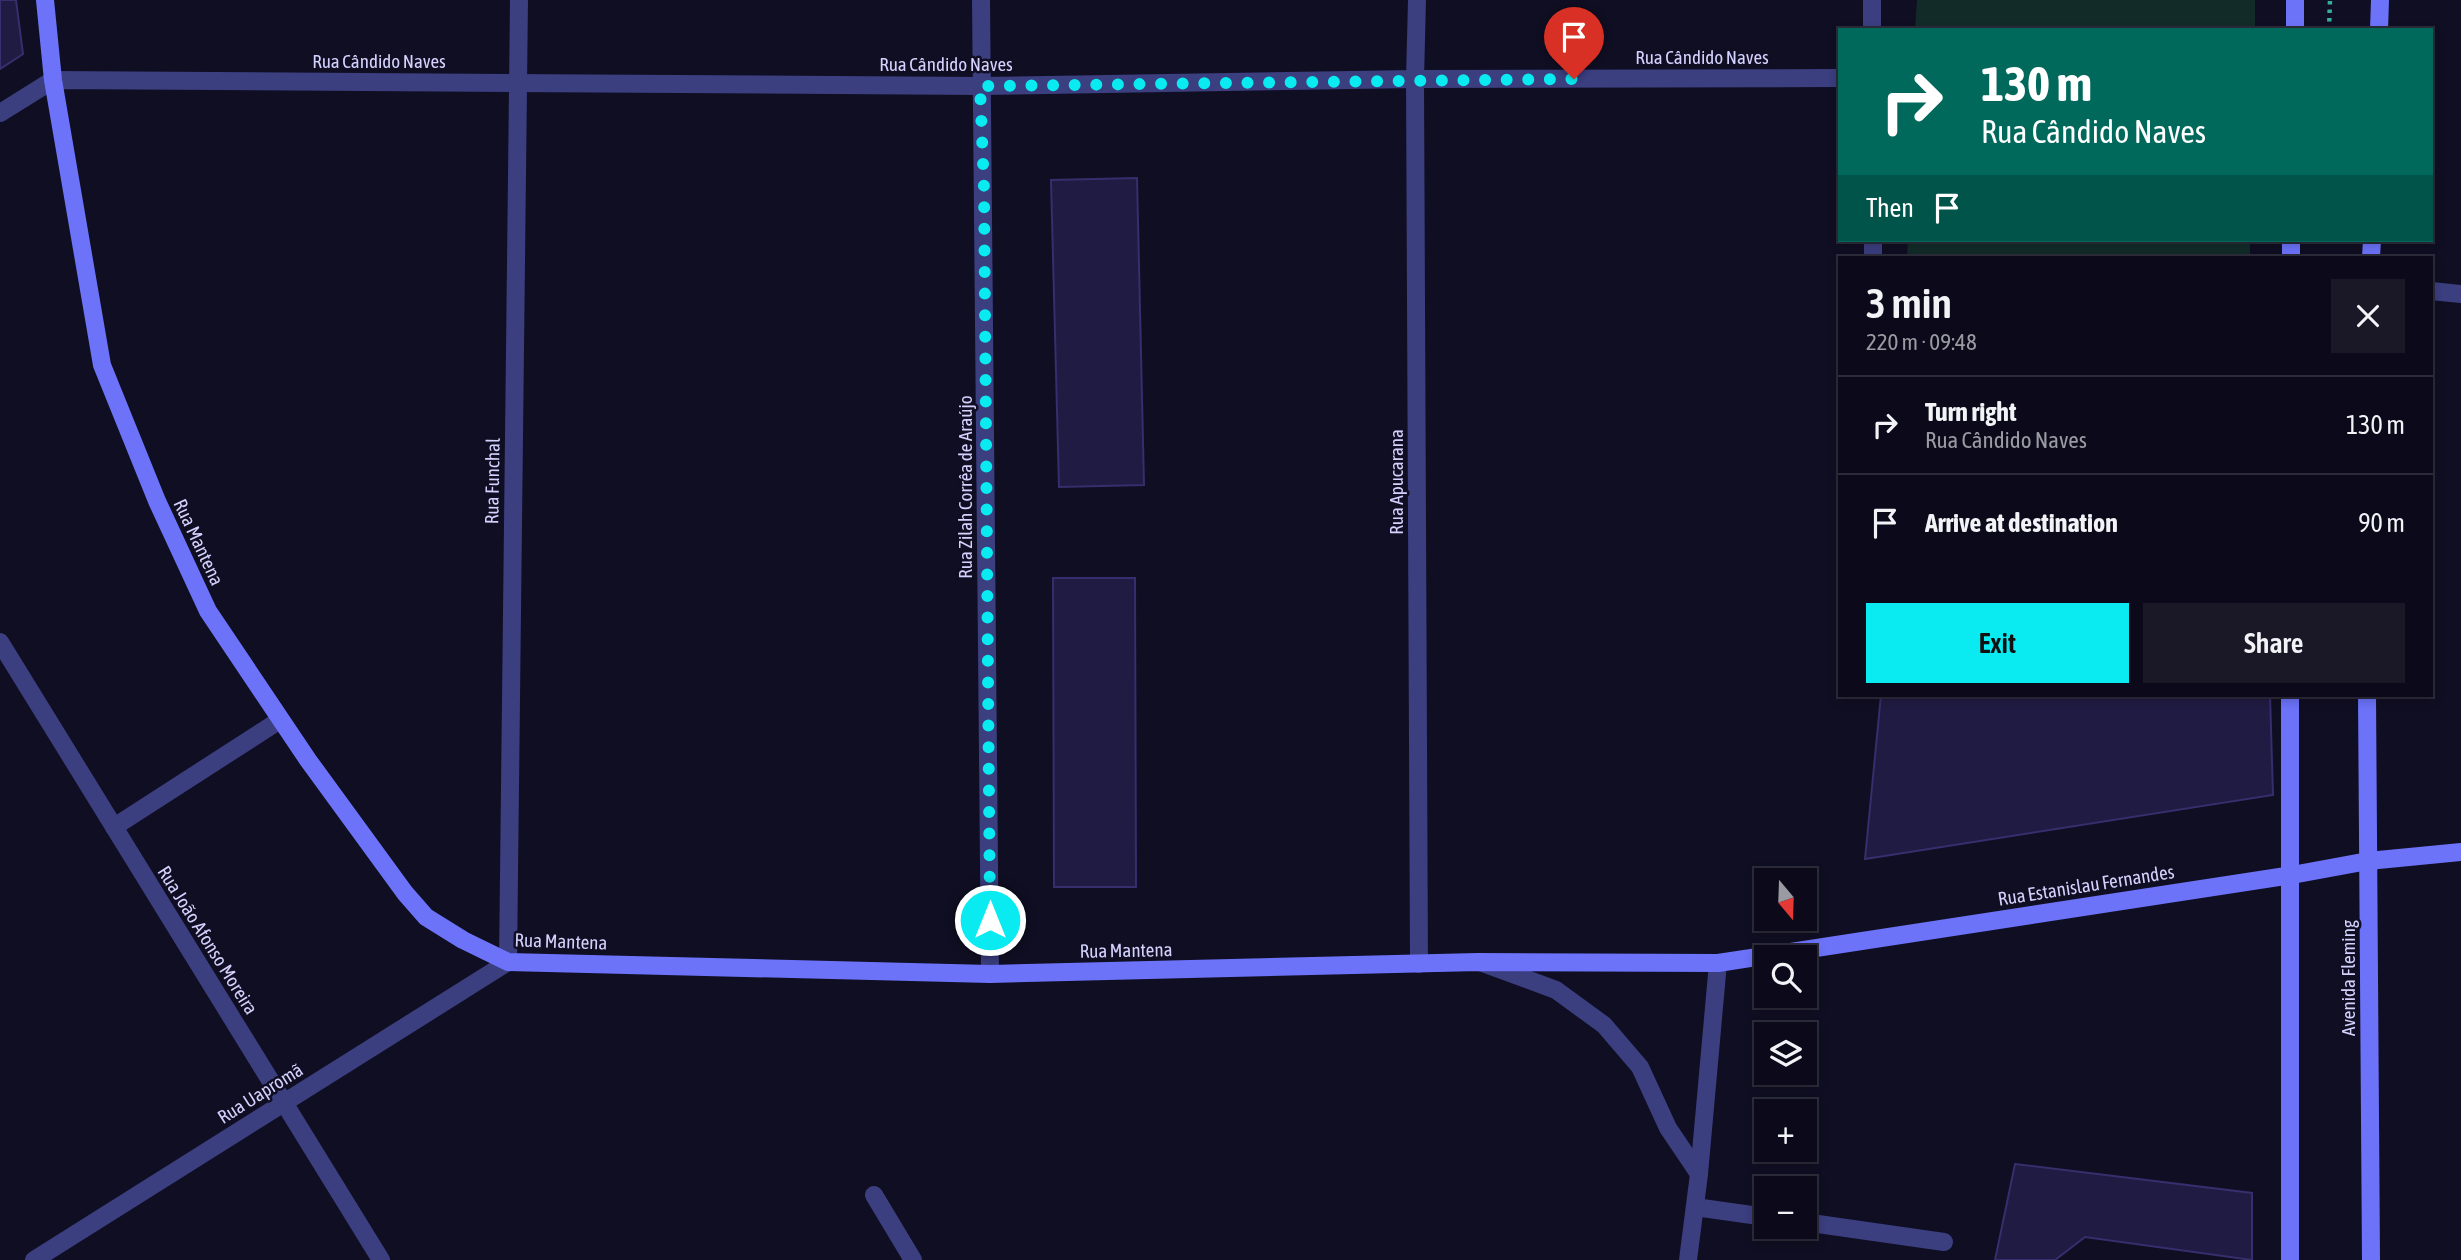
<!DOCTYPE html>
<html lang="en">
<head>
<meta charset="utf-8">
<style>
	:root { --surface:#0c0a1a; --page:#1a1827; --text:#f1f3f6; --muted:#9a9aa2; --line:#2c2b39; --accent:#09ebf1 }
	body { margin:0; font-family:"Asap Condensed",sans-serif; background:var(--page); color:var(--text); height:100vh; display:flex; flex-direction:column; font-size:26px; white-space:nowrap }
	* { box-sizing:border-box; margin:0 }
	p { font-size:23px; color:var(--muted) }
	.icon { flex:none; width:38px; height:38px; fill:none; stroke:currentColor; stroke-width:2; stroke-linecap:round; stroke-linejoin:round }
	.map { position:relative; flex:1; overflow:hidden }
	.details { position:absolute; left:1838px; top:256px; width:595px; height:441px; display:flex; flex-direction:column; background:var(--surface); border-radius:0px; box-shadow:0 4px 10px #0003,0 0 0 2px var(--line) }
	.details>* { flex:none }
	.guide { position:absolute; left:1838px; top:28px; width:595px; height:214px; border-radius:0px; box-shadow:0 4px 10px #0003,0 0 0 2px var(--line); background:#00695c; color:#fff; overflow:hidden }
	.needle { width:46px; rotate:161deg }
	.controls { position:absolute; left:1754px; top:868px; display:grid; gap:14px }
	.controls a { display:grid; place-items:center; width:63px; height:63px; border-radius:0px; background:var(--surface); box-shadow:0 4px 10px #0003,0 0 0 2px var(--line); font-size:35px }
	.pin { position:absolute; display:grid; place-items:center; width:60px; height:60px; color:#fff; margin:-72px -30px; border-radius:50% 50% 50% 0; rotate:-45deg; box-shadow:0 0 7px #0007 }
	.pin .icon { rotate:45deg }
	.me { position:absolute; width:77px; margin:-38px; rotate:0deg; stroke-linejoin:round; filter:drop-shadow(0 0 5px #0008) }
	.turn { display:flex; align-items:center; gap:24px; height:147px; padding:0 28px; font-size:32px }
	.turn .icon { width:91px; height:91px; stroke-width:2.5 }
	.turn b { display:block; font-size:49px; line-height:60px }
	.then { display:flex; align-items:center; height:66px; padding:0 28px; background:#0003; gap:14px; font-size:26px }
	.round { display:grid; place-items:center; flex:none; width:74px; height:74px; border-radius:0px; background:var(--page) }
	.overview { display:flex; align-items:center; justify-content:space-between; height:119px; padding:0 28px }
	h1 { font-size:42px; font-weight:600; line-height:52px }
	.button { display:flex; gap:14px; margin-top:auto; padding:14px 28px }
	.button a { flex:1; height:80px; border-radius:0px; background:var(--accent); color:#111; font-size:28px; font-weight:600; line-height:80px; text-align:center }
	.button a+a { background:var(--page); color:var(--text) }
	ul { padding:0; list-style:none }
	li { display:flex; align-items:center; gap:21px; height:98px; padding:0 28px; border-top:2px solid var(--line) }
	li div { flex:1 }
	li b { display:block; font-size:26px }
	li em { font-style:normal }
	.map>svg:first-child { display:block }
	.green { fill:#122b29 }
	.building { fill:#201b42; stroke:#362e6d; stroke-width:2 }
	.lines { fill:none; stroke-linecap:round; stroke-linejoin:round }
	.path { stroke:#33af9e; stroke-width:4.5; stroke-dasharray:3.5 5; stroke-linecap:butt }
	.lane { stroke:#3b3e7f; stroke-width:18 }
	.street { stroke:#3b3e7f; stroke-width:18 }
	.secondary { stroke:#6c73f9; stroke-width:18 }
	.route { stroke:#09ebf1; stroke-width:12; stroke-dasharray:0 21.6 }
	.labels { text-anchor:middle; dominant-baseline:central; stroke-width:5; stroke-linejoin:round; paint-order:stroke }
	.street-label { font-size:19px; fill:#d3d1fd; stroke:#100e22 }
</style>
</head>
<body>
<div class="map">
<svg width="2461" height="1260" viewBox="0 0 2461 1260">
	<rect width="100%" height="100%" fill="#100e22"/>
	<g class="green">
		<polygon points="1917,0 2255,0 2255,30 1915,30"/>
		<polygon points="1908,240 2250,240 2250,257 1907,257"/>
	</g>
	<g class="building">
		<polygon points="0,0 16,0 23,54 0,69"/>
		<polygon points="1137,178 1144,485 1059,487 1051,180"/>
		<polygon points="1053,578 1135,578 1136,887 1054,887"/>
		<polygon points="1881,695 2270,695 2273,795 1865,859"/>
		<polygon points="2015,1164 2252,1193 2252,1260 2085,1237 2055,1260 1995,1260"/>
	</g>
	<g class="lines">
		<polyline class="path" points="2329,30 2330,0"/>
		<g class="lane">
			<polyline points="2431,291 2461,294"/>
			<polyline points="114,827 280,720"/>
			<polyline points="1695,1207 1766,1217"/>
			<polyline points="1804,1222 1944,1242"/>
		</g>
		<g class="street">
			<polyline points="981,0 990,974"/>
			<polyline points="1417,0 1415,79 1419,964"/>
			<polyline points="1872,30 1872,0"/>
			<polyline points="0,113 53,80 980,86 1415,79 1839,78"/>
			<polyline points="1873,240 1873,257"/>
			<polyline points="0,642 381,1260"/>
			<polyline points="1480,962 1556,990 1604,1025 1640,1067 1668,1128 1699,1174"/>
			<polyline points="874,1195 913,1260"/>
			<polyline points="34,1260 508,962 519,0"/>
			<polyline points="1688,1260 1699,1174 1718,963"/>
		</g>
		<g class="secondary">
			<polyline points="45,0 53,80 102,365 157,501 208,611 308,760 405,893 426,917 463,940 508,962 990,974 1478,962 1718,963 2292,875 2368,861 2461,852"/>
			<polyline points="2295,30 2295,0"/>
			<polyline points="2379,30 2380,0"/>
			<polyline points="2291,257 2291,240"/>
			<polyline points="2371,257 2372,240"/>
			<polyline points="2290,695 2290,1260"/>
			<polyline points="2367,695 2371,1260"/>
		</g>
	</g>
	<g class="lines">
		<polyline class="route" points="990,920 984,188 980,86 1574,79"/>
	</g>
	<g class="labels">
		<g class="street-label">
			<text x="1702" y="57">Rua Cândido Naves</text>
			<text x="379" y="61">Rua Cândido Naves</text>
			<text x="946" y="64">Rua Cândido Naves</text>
			<text transform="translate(492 481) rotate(-89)">Rua Funchal</text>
			<text transform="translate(1396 482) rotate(-90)">Rua Apucarana</text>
			<text transform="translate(965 487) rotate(-90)">Rua Zilah Corrêa de Araújo</text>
			<text transform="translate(199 542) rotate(65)">Rua Mantena</text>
			<text transform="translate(2086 885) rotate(-9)">Rua Estanislau Fernandes</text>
			<text transform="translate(208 940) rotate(58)">Rua João Afonso Moreira</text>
			<text transform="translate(561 941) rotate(2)">Rua Mantena</text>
			<text transform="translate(1126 950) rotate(-1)">Rua Mantena</text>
			<text transform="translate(2348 978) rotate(-90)">Avenida Fleming</text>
			<text transform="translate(260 1093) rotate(-32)">Rua Uapromã</text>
		</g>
	</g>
</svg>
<div class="controls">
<a><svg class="needle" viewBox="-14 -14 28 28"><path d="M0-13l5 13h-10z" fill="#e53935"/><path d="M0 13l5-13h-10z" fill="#9a9aa2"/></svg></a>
<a><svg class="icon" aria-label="search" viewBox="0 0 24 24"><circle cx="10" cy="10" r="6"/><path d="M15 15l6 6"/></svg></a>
<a><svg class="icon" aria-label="layers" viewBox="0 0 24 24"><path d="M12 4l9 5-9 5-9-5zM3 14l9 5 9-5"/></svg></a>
<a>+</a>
<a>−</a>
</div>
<div class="pin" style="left:1574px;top:79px;background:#d93025"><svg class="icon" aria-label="arrive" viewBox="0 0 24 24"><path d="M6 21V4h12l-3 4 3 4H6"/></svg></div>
<svg class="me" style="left:990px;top:920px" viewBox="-20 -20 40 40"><circle r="17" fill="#09ebf1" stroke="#fff" stroke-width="3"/><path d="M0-11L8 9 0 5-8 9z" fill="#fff"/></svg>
<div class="guide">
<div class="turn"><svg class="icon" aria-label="right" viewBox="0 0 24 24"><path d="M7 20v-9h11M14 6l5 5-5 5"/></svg><div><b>130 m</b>Rua Cândido Naves</div></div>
<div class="then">Then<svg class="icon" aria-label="arrive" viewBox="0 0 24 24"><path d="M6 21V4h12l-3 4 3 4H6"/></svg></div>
</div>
<section class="details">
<div class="overview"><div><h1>3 min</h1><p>220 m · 09:48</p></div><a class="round"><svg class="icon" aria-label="close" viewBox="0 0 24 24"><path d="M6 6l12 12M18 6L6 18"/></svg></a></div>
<ul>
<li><svg class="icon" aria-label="right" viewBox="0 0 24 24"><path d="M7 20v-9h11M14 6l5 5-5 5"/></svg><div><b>Turn right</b><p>Rua Cândido Naves</p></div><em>130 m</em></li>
<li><svg class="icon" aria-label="arrive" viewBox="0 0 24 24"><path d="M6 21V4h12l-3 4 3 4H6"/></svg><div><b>Arrive at destination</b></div><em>90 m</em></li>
</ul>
<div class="button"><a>Exit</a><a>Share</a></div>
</section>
</div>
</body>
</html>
